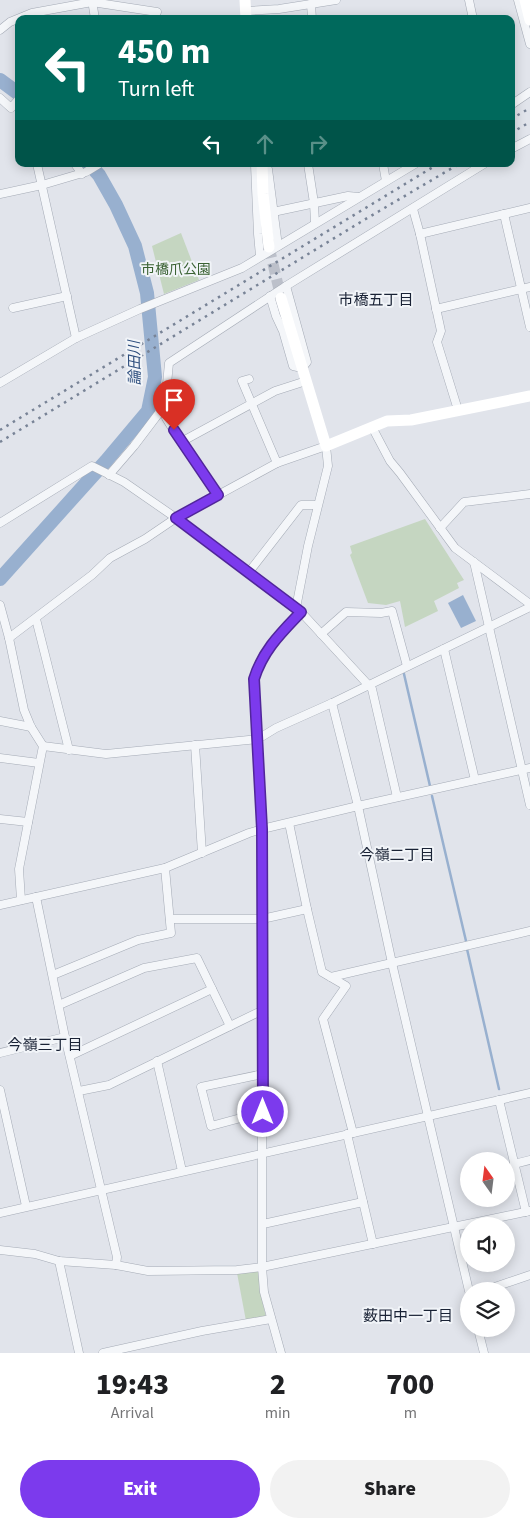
<!DOCTYPE html>
<html lang="en">
<head>
<meta charset="utf-8">
<style>
	:root { --surface:#fff; --page:#f2f2f2; --text:#202124; --muted:#757577; --accent:#7c3aed }
	body { margin:0; font-family:"Source Sans 3","Noto Sans JP",sans-serif; background:var(--page); color:var(--text); height:100vh; display:flex; flex-direction:column; font-size:19px; white-space:nowrap }
	* { box-sizing:border-box; margin:0 }
	p { font-size:16px; color:var(--muted) }
	.icon { flex:none; width:28px; height:28px; fill:none; stroke:currentColor; stroke-width:2; stroke-linecap:round; stroke-linejoin:round }
	.map { position:relative; height:1353px; overflow:hidden }
	.panel { display:flex; flex-direction:column; background:var(--surface); flex:1 }
	.panel>* { flex:none }
	.hud { position:absolute; left:15px; top:15px; width:500px; height:152px; border-radius:10px; box-shadow:0 2px 12px #0003; background:#00695c; color:#fff; overflow:hidden }
	.needle { width:32px; rotate:346deg }
	.tools { position:absolute; left:460px; top:1152px; display:grid; gap:10px }
	.tools a { display:grid; place-items:center; width:55px; height:55px; border-radius:50%; background:var(--surface); box-shadow:0 2px 12px #0003; font-size:25px }
	.pin { position:absolute; display:grid; place-items:center; width:42px; height:42px; color:#fff; margin:-51px -21px; border-radius:50% 50% 50% 0; rotate:-45deg; box-shadow:0 0 5px #0007 }
	.pin .icon { rotate:45deg }
	.me { position:absolute; width:55px; margin:-28px; rotate:0deg; stroke-linejoin:round; filter:drop-shadow(0 0 4px #0008) }
	.turn { display:flex; align-items:center; gap:18px; height:105px; padding:0 20px; font-size:22px }
	.turn .icon { width:65px; height:65px; stroke-width:2.5 }
	.turn b { display:block; font-size:35px; line-height:42px }
	.lanes { display:flex; align-items:center; height:48px; padding:0 20px; background:#0003; justify-content:center; gap:25px; direction:ltr }
	.lanes .off { opacity:.35 }
	.eta { display:flex; justify-content:space-evenly; align-items:center; height:85px; text-align:center }
	.eta b { font-size:30px; font-weight:800; line-height:35px }
	.button { display:flex; gap:10px; margin-top:auto; padding:10px 20px }
	.button a { flex:1; height:58px; border-radius:30px; background:var(--accent); color:#fff; font-size:20px; font-weight:800; line-height:58px; text-align:center }
	.button a+a { background:var(--page); color:var(--text) }
	.map>svg:first-child { display:block }
	.green { fill:#c5d6c1 }
	.water { fill:#98b0cf }
	.lines { fill:none; stroke-linecap:round; stroke-linejoin:round }
	.stream { stroke:#98b0cf; stroke-width:2.5 }
	.river { stroke:#98b0cf; stroke-width:14 }
	.secondary-tunnel { stroke:#bcc0ca; stroke-width:11; stroke-dasharray:11 5.5; stroke-linecap:butt }
	.street-casing { stroke:#a5abb6; stroke-width:9 }
	.street { stroke:#f4f6f9; stroke-width:8 }
	.secondary { stroke:#fff; stroke-width:11 }
	.rail { stroke:#788396; stroke-width:2.5; stroke-dasharray:2.5 5; stroke-linecap:butt }
	.route-casing { stroke:#51269a; stroke-width:12 }
	.route { stroke:#7c3aed; stroke-width:9 }
	.labels { text-anchor:middle; dominant-baseline:central; stroke-width:4; stroke-linejoin:round; paint-order:stroke }
	.park-label { font-size:14px; fill:#3a6233; stroke:#f1f4f8 }
	.neighbourhood-label { font-size:15px; fill:#192235; stroke:#f1f4f8 }
	.water-label { font-size:15px; font-style:italic; fill:#2d4d7d; stroke:#f1f4f8 }
</style>
</head>
<body>
<div class="map">
<svg width="530" height="1353" viewBox="0 0 530 1353">
	<rect width="100%" height="100%" fill="#e1e4eb"/>
	<g class="green">
		<polygon points="181,233 199,280 164,294 152,246"/>
		<polygon points="425,519 464,580 457,583 459,588 434,601 438,611 405,627 400,601 386,605 368,603 350,555 352,553 350,546"/>
		<polygon points="260,1270 261,1295 266,1317 246,1321 237,1273"/>
	</g>
	<polygon class="water" points="463,595 476,621 461,628 448,603"/>
	<g class="lines">
		<g class="stream">
			<polyline points="404,674 430,786"/>
			<polyline points="432,796 466,941"/>
			<polyline points="467,949 499,1089"/>
		</g>
		<g class="river">
			<polyline points="0,80 19,94"/>
			<polyline points="0,579 106,461 148,411 155,377 147,293 135,246 116,205 99,175 89,164"/>
		</g>
		<polyline class="secondary-tunnel" points="269,247 281,298"/>
		<g class="street-casing">
			<g id="street">
				<polyline points="92,0 95,19"/>
				<polyline points="469,0 473,19"/>
				<polyline points="518,0 530,44"/>
				<polyline points="311,4 312,19"/>
				<polyline points="247,11 279,9 336,0"/>
				<polyline points="0,30 10,22 32,13 92,2 157,12"/>
				<polyline points="0,98 11,108 19,99"/>
				<polyline points="511,105 530,92"/>
				<polyline points="511,149 530,139"/>
				<polyline points="37,164 76,338"/>
				<polyline points="75,164 82,174"/>
				<polyline points="308,164 314,203 315,223"/>
				<polyline points="383,164 386,181"/>
				<polyline points="0,194 42,185 86,172 99,164"/>
				<polyline points="413,209 420,234 441,331 437,342 458,410"/>
				<polyline points="273,212 348,196 359,197"/>
				<polyline points="504,214 530,327"/>
				<polyline points="420,234 530,208"/>
				<polyline points="260,256 258,234 255,165 262,165 268,169 278,246"/>
				<polyline points="270,296 276,316 283,331 293,366 302,368 307,362 286,286"/>
				<polyline points="13,308 67,296"/>
				<polyline points="436,309 530,287"/>
				<polyline points="249,379 242,381 277,463"/>
				<polyline points="0,383 76,338 140,309 242,268 415,164"/>
				<polyline points="372,427 390,461 400,473 455,548 530,604"/>
				<polyline points="181,442 275,391 306,381"/>
				<polyline points="109,475 134,446 165,405"/>
				<polyline points="218,495 181,442 166,418 165,405 169,363 286,286 484,164"/>
				<path d="M0 523 92 466 124 482 176 518 301 612C281 633 263 650 254 679L262 829V1267L264 1292 281 1353"/>
				<polyline points="440,528 464,502 530,494"/>
				<polyline points="474,562 530,805"/>
				<polyline points="249,572 301,505 317,505"/>
				<polyline points="0,605 9,638 24,710 31,727 43,746 19,869 21,900"/>
				<polyline points="301,612 372,689 397,797"/>
				<polyline points="36,619 69,750"/>
				<polyline points="321,634 346,612 381,613 392,611 407,666"/>
				<polyline points="9,638 92,575 110,558 145,539 176,518 277,463 326,446 328,466 308,546 296,608"/>
				<polyline points="444,649 475,780"/>
				<polyline points="332,703 358,806 392,963 469,1291"/>
				<polyline points="0,721 31,727"/>
				<polyline points="195,745 202,853"/>
				<polyline points="43,746 106,754 258,739 276,728 332,703 530,607"/>
				<polyline points="0,758 39,763"/>
				<polyline points="0,819 28,822"/>
				<polyline points="289,823 307,909 322,972 346,986 323,1019 353,1133"/>
				<polyline points="36,897 65,1037 117,1257 116,1265"/>
				<polyline points="0,905 165,868 249,833 262,829 358,806 530,768"/>
				<polyline points="170,919 262,919 307,909"/>
				<polyline points="53,975 138,940 171,933 165,868"/>
				<polyline points="331,977 530,931"/>
				<polyline points="59,1005 144,968 197,958 230,1026"/>
				<polyline points="0,1053 65,1037"/>
				<polyline points="70,1056 212,989"/>
				<polyline points="157,1061 182,1171"/>
				<polyline points="0,1090 26,1206"/>
				<polyline points="79,1091 109,1085 263,1010"/>
				<polyline points="499,1100 526,1212"/>
				<polyline points="263,1112 211,1126 201,1087 263,1074"/>
				<polyline points="347,1134 373,1244"/>
				<polyline points="514,1164 530,1160"/>
				<polyline points="0,1213 530,1093"/>
				<polyline points="263,1224 363,1202"/>
				<polyline points="0,1250 35,1254 59,1261 116,1265 148,1271 237,1270 262,1267 530,1211"/>
				<polyline points="59,1261 79,1353"/>
				<polyline points="483,1291 530,1275"/>
				<polyline points="478,1329 484,1353"/>
				<polyline points="103,1353 202,1331 271,1319"/>
			</g>
		</g>
		<use href="#street" class="street"/>
		<g class="secondary">
			<polyline points="245,0 246,19"/>
			<polyline points="525,0 530,20"/>
			<polyline points="262,164 263,194 269,247"/>
			<polyline points="281,298 326,446 387,421 411,420 530,396"/>
		</g>
		<g class="rail">
			<polyline points="511,119 530,108"/>
			<polyline points="511,133 530,122"/>
			<polyline points="0,430 438,164"/>
			<polyline points="0,442 364,220 459,164"/>
		</g>
	</g>
	<g class="lines">
		<g class="route-casing">
			<path id="route" d="M174 430 218 495 176 518 301 612C281 633 263 650 254 679L262 829 263 1112"/>
		</g>
		<use href="#route" class="route"/>
	</g>
	<g class="labels">
		<g class="park-label">
			<text x="176" y="270">市橋爪公園</text>
		</g>
		<g class="neighbourhood-label">
			<text x="376" y="300">市橋五丁目</text>
			<text x="397" y="855">今嶺二丁目</text>
			<text x="45" y="1045">今嶺三丁目</text>
			<text x="408" y="1316">薮田中一丁目</text>
		</g>
		<g class="water-label">
			<text transform="translate(135 363) rotate(-91)">論田川</text>
		</g>
	</g>
</svg>
<div class="tools">
<a><svg class="needle" viewBox="-14 -14 28 28"><path d="M0-13l5 13h-10z" fill="#e53935"/><path d="M0 13l5-13h-10z" fill="#757577"/></svg></a>
<a><svg class="icon" aria-label="sound" viewBox="0 0 24 24"><path d="M4 9h4l5-4v14l-5-4H4zM17 9q2 3 0 6"/></svg></a>
<a><svg class="icon" aria-label="layers" viewBox="0 0 24 24"><path d="M12 4l9 5-9 5-9-5zM3 14l9 5 9-5"/></svg></a>
</div>
<div class="pin" style="left:174px;top:430px;background:#d93025"><svg class="icon" aria-label="arrive" viewBox="0 0 24 24"><path d="M6 21V4h12l-3 4 3 4H6"/></svg></div>
<svg class="me" style="left:263px;top:1112px" viewBox="-20 -20 40 40"><circle r="17" fill="#7c3aed" stroke="#fff" stroke-width="3"/><path d="M0-11L8 9 0 5-8 9z" fill="#fff"/></svg>
<div class="hud">
<div class="turn"><svg class="icon" aria-label="left" viewBox="0 0 24 24"><path d="M17 20v-9H6M10 6l-5 5 5 5"/></svg><div><b>450 m</b>Turn left</div></div>
<div class="lanes"><svg class="icon" aria-label="left" viewBox="0 0 24 24"><path d="M17 20v-9H6M10 6l-5 5 5 5"/></svg><svg class="icon off" aria-label="ahead" viewBox="0 0 24 24"><path d="M12 20V5M6 11l6-6 6 6"/></svg><svg class="icon off" aria-label="right" viewBox="0 0 24 24"><path d="M7 20v-9h11M14 6l5 5-5 5"/></svg></div>
</div>
</div>
<section class="panel">
<div class="eta">
<div><b>19:43</b><p>Arrival</p></div>
<div><b>2</b><p>min</p></div>
<div><b>700</b><p>m</p></div>
</div>
<div class="button"><a>Exit</a><a>Share</a></div>
</section>
</body>
</html>
